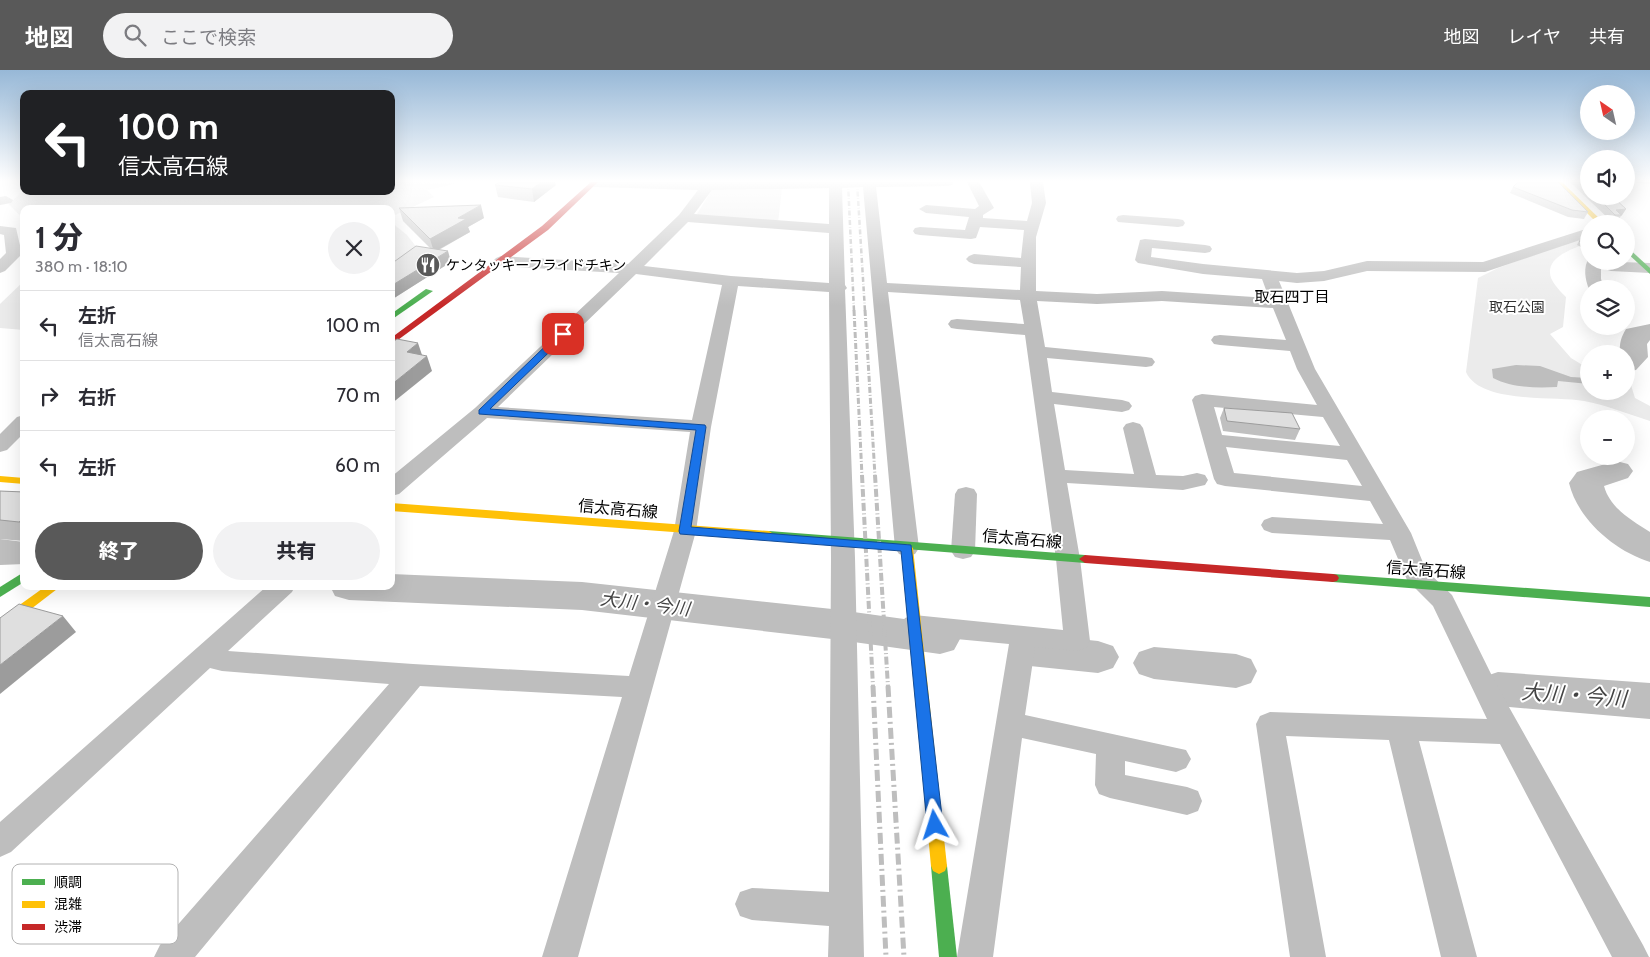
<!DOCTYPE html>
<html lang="ja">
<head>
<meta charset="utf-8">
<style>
	:root { --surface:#fff; --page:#f2f2f3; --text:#2b2b33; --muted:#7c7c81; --line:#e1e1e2; --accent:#595959 }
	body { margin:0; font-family:Cabin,"Noto Sans JP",sans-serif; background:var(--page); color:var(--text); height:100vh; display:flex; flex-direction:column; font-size:19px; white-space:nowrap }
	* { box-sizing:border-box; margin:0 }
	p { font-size:16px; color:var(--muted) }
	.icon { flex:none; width:28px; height:28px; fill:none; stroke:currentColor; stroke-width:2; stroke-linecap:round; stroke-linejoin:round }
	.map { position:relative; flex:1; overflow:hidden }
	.details { position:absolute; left:20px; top:135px; width:375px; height:385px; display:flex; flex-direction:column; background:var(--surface); border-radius:10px; box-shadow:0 5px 20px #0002 }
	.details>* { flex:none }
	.guide { position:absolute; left:20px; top:20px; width:375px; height:105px; border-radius:10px; box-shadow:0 5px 20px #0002; background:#202124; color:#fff; overflow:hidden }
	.needle { width:32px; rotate:326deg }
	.fabs { position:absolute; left:1580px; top:15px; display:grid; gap:10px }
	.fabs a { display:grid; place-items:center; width:55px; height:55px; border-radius:50%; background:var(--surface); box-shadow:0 5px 20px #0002; font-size:25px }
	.pin { position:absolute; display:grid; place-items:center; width:42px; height:42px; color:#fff; margin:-21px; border-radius:10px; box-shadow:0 2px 8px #0006 }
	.me { position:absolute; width:55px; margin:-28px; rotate:354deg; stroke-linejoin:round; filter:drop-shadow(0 0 4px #0008) }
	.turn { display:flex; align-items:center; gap:18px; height:105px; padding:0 15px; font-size:22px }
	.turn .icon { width:65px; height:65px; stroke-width:2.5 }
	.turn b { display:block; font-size:35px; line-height:42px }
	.round { display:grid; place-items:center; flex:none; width:52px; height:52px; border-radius:26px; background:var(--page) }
	.head { display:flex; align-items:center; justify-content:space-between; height:85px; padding:0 15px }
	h1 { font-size:30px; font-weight:800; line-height:38px }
	.button { display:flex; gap:10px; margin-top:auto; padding:10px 15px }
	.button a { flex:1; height:58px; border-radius:30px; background:var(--accent); color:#fff; font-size:20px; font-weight:800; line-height:58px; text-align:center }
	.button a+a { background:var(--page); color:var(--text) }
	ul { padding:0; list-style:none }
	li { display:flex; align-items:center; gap:15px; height:70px; padding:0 15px; border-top:1px solid var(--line) }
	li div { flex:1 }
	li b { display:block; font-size:19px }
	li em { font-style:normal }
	header { display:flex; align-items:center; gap:30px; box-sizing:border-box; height:70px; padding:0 25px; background:var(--accent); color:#fff }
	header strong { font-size:24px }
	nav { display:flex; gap:28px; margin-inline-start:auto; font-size:18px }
	.search { width:350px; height:45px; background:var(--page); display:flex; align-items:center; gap:12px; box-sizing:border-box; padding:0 18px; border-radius:28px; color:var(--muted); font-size:19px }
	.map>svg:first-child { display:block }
	.green { fill:#ebebeb }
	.water { fill:#bebebe }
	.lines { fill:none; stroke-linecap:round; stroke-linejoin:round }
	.river { fill:#bebebe; fill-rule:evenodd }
	.street { fill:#bebebe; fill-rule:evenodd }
	.fast { fill:#4caf50; fill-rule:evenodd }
	.slow { fill:#ffc107; fill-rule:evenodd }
	.jam { fill:#c62828; fill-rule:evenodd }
	.rail-far3 { stroke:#bebebe; stroke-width:2.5; stroke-dasharray:5 2 0.5 2; stroke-linecap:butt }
	.rail-far2 { stroke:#bebebe; stroke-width:3; stroke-dasharray:6 2 1 2; stroke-linecap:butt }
	.rail-far1 { stroke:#bebebe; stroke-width:4; stroke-dasharray:8 2.5 1 2.5; stroke-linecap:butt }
	.rail { stroke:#bebebe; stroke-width:5; stroke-dasharray:11 4 2 4; stroke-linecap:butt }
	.wall { fill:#c0c0c0 }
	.shaded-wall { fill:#9c9c9c }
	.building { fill:#dfdfdf; stroke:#9c9c9c }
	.route { fill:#1a73e8; stroke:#114b97 }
	.labels { text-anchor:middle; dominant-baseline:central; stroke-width:4; stroke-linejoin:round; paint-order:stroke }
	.far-poi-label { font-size:14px; fill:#000; stroke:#fff; text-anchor:start }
	.far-park-label { font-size:14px; fill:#323232; stroke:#fff }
	.far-neighbourhood-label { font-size:15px; fill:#000; stroke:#fff }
	.street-label { font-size:16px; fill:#000; stroke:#fff }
	.water-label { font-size:18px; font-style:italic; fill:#434343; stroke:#fff }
	.near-water-label { font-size:21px; font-style:italic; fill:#434343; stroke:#fff }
	.key { fill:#fff; stroke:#b2b2b2; stroke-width:1 }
	.key-label { font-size:14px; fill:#000 }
</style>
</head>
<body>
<header>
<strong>地図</strong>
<div class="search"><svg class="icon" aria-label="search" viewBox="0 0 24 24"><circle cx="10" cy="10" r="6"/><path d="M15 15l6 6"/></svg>ここで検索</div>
<nav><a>地図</a><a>レイヤ</a><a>共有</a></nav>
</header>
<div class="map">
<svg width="1650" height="887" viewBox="0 0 1650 887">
	<rect width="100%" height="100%" fill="#fff"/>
	<g class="green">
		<polygon points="391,112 459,113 427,120 434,127 391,147 391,139 24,139 24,150 9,134 24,119 24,121 391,121"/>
		<polygon points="782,118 778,153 700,147 697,144 712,120"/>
		<polygon points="391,152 407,165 421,183 391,196"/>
		<path d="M1580 168 1587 173C1573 179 1544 187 1551 208 1554 215 1561 222 1566 227L1563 257 1550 264 1571 288 1589 299V321H1626V311L1630 312 1635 328 1650 336V351C1628 344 1606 335 1584 331 1555 326 1480 334 1466 302L1478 208 1498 198Z"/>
		<polygon points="24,211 24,260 0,258 0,234"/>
	</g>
	<path class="water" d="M1516 295 1540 296 1571 307 1589 308V314L1558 311 1557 317C1536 318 1512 318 1493 308L1492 299Z"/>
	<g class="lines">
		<g class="river">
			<path d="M1650 254V270L1647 274 1648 287 1636 300 1626 302V284H1620C1619 274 1621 267 1626 259Z"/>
			<path d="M1616 391 1628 394 1633 401 1628 408 1604 416C1610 438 1631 450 1650 462V492C1615 481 1578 450 1569 413L1577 402Z"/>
			<polygon points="0,469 24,472 24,494 0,495"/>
			<polygon points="391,504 582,512 832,539 940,554 954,558 960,569 954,580 940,584 832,569 582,540 349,530 335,526 330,516 391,516"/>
			<polygon points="1030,564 1098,571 1113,576 1119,587 1113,598 1098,603 1030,596 1015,591 1009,580 1015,569"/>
			<polygon points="1154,577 1236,584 1251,589 1257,601 1251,613 1236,618 1154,609 1139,604 1133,593 1139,582"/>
			<polygon points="1498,602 1650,613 1650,649 1498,636 1483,631 1477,619 1483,607"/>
		</g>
		<g class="street">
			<path d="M589 112H953L952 115 947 116 876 117 887 213 1020 220 1021 197 974 194 969 192 966 189 969 186 974 184 1021 188 1024 160 980 157 976 168 971 169 920 165 915 164 913 161 915 158 920 157 965 160 969 147 926 143 919 139 926 135 975 139 979 136 967 112H979L994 138 983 145V148L1027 151 1032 133 1030 112H1043L1046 133 1036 167V221L1097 224 1162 221 1269 228 1262 209 1203 204 1138 193 1135 190 1140 170 1145 169 1205 175 1210 176 1212 179 1210 182 1205 183 1152 178 1151 187 1203 194 1297 203 1324 201 1367 191 1483 192 1589 158V167L1485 202 1367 201 1324 211 1297 213 1279 211 1315 299 1411 463 1426 500 1452 525 1455 531 1496 614 1643 875 1649 887H1612L1500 674 1419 671 1477 887H1441L1389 670 1286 666 1326 887H1290L1256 654 1260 646 1270 642 1487 649 1433 536 1407 510 1390 470 1272 463 1264 460 1261 455 1264 450 1272 447 1383 454 1370 431 1225 416 1217 414 1214 409 1192 330 1195 326 1202 324 1317 335 1297 299 1290 281 1220 275 1214 274 1211 270 1214 266 1220 265 1286 270 1273 238 1162 231 1097 234 1037 231 1045 277 1146 287 1152 288 1155 292 1152 296 1146 297 1047 288 1052 322 1122 330 1129 332 1132 336 1129 340 1122 342 1054 334 1065 400 1134 404 1123 358 1126 354 1133 352 1140 354 1143 358 1156 405 1183 406 1197 403 1205 405 1208 410 1205 415 1183 420 1067 413 1080 489 1090 571 1086 578 1077 581 1035 577 1025 645 1186 680 1191 689 1186 698 1176 702 1125 691V705L1187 717 1198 721 1202 731 1198 741 1187 745 1110 728 1099 724 1095 715 1096 684 1022 668 993 887H957L1009 574 914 565 905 562 901 555 905 548 914 545 1063 560 1056 489 1025 265 957 259 951 258 948 254 951 250 957 249 1024 254 1020 230 888 222 919 478 915 484 907 486 899 484 895 478 863 117 842 118 845 215 847 218 845 220 855 488 864 887H828L829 856 752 850 740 846 735 834 740 822 752 818 829 822 831 488 829 222 738 216 711 357 696 461 578 887H542L622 627 420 616 195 887H154L160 875 389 614 222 601 210 598 11 782 0 787V752L267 516H295L292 522 228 581 413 594 629 606 674 461 690 362 487 348 399 424 391 426V407L475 338 619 203 501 196 496 194 493 191 496 188 501 186 628 194 679 145 698 120 595 117 590 116ZM829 118V154L694 144 712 120ZM688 152 829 163V213L731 206 644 196ZM636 204 722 215 692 350 498 337ZM1214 337 1323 347 1340 376 1222 365ZM1226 377 1347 390 1362 416 1234 403Z"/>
			<polygon points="6,126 13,130 11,133 0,135 0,127"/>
			<polygon points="1123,145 1178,149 1183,150 1185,153 1183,156 1178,157 1118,152 1116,149 1118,146"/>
			<polygon points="0,156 16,158 22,184 5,201 0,203 0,189 6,183 4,165 0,164"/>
			<path d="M1589 188V191L1650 193V203L1611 201 1601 198V209L1605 219H1589C1585 209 1583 197 1589 188Z"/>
			<polygon points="24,345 24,363 7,380 0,382 0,364 17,347"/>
			<polygon points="966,417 974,419 977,424 975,481 971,487 963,489 955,487 951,481 955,424 958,419"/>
		</g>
		<g class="fast">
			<polygon points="1626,176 1650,198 1650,204 1626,182"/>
			<polygon points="426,219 433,221 391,250 391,244"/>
			<polygon points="769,461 1085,485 1091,489 1085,493 765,468 763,465"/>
			<polygon points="24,502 24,512 0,527 0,517"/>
			<polygon points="1333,504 1650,527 1650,537 1333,512 1329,511 1327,508 1329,505"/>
			<polygon points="939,788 945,791 947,796 957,887 939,887 931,796 933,791"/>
		</g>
		<g class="slow">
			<polygon points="1556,112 1562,112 1605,154 1598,154"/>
			<polygon points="0,406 24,408 24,414 0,412"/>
			<polygon points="391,433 769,461 775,465 769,469 391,441"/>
			<polygon points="907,474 913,478 947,796 945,801 939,804 933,801 931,796 901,478"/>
			<polygon points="46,516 61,516 5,559 0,561 0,549"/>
		</g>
		<g class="jam">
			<polygon points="591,112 598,112 548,160 391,275 391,268 542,156"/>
			<polygon points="1085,485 1333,504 1337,505 1339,508 1337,511 1333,512 1085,493 1079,489"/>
		</g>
		<g class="rail-far3">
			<polyline points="848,112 854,241"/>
			<polyline points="857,112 865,241"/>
		</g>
		<g class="rail-far2">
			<polyline points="854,240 862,406"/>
			<polyline points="865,240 875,406"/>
		</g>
		<g class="rail-far1">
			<polyline points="862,405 873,617"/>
			<polyline points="875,405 888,617"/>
		</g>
		<g class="rail">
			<polyline points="873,616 886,887"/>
			<polyline points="888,616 904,887"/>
		</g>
	</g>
	<g class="wall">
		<polygon points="1570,112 1589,112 1589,126 1612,126 1626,139 1622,145 1621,146 1617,152 1611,151"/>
		<polygon points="1629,112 1650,112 1650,114"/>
		<polygon points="495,115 556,115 534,132 498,127"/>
		<polygon points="1513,117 1588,142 1584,149 1568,147 1510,123"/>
		<polygon points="399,138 484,148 468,157 470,162 439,180 451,192 391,230 391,194 430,178 403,151"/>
		<polygon points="1579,171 1589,171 1589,181 1577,175"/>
		<polygon points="1224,338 1300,359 1295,370 1223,361 1220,348"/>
		<polygon points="0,421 24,422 24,471 0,469"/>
	</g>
	<g class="shaded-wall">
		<polygon points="541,112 555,112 556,115 534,132 532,119"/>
		<polygon points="481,135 484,148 468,157 470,162 434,182 430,169 458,148"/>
		<polygon points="1626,139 1622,145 1621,146 1616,140"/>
		<polygon points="448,181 451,192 391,230 391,216"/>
		<polygon points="418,273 423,288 407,282"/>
		<polygon points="427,286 432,301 391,334 391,315"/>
		<polygon points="24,448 24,457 19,452"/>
		<polygon points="63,546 76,562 0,624 0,595"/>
	</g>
	<g class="building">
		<polygon points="499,112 541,112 532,119 495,115"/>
		<polygon points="1518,112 1558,112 1588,142 1572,140 1513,117"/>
		<polygon points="1581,112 1589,112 1589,120"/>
		<polygon points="1596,126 1612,126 1626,139 1616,140 1621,145 1615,145"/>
		<polygon points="481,135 458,148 466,149 430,169 399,138"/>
		<polygon points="1579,171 1589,171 1589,175"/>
		<polygon points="416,176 448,181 391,216 391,194"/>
		<polygon points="397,269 418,273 407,282 427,286 391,315 391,273"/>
		<polygon points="1224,338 1292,343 1300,359 1227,351"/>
		<polygon points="0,421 24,422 24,448 19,452 0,450"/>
		<polygon points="19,534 63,546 0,595 0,548"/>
	</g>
	<linearGradient id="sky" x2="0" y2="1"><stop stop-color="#97b8d7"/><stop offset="0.47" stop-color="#fff"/><stop offset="1" stop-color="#fff" stop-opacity="0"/></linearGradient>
	<rect width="1650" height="236" fill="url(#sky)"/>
	<polygon class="route" points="563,261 568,264 566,266 490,339 705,355 706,357 691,457 911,475 943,755 940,760 935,762 929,760 927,755 901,481 680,464 679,461 696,360 479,344 479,340 560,262"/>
	<defs>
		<g id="restaurant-disc" transform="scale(1.25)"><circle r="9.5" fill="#595959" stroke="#fff"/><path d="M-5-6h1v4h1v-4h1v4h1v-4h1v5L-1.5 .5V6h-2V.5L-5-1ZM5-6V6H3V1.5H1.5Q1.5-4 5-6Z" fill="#fff"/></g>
	</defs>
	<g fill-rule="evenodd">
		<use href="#restaurant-disc" x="428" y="195"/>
	</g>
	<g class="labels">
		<g class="far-poi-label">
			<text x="446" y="195">ケンタッキーフライドチキン</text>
		</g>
		<g class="far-park-label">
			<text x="1517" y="237">取石公園</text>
		</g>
		<g class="far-neighbourhood-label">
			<text x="1292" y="227">取石四丁目</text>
		</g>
		<g class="street-label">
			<text transform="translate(618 439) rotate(5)">信太高石線</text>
			<text transform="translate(1022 469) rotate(5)">信太高石線</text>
			<text transform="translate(1426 500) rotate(4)">信太高石線</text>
		</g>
		<g class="water-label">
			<text transform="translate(645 534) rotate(7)">大川・今川</text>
		</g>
		<g class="near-water-label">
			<text transform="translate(1574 625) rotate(4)">大川・今川</text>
		</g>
	</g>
	<rect x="12" y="794" width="166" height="80" rx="8" class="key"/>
	<rect x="22" y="809" width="23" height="6" fill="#4caf50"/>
	<rect x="22" y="831" width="23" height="7" fill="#ffc107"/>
	<rect x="22" y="854" width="23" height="6" fill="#c62828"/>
	<g class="key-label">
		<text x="54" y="817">順調</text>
		<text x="54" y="839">混雑</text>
		<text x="54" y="862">渋滞</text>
	</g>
</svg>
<div class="fabs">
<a><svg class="needle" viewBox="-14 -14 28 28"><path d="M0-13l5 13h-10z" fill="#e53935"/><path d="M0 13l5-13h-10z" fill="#7c7c81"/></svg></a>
<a><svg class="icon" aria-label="sound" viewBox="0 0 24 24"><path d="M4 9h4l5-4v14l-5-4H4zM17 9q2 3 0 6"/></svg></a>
<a><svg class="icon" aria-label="search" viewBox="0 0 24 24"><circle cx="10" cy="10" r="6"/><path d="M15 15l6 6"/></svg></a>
<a><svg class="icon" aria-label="layers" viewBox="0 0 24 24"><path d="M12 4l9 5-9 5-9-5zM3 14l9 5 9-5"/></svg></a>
<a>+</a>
<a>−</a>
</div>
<div class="pin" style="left:563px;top:264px;background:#d93025"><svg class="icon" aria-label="arrive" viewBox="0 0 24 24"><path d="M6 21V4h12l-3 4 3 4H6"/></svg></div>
<svg class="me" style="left:935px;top:755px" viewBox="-20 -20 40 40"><path d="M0-17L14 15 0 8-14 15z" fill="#1a73e8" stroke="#fff" stroke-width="4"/></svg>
<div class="guide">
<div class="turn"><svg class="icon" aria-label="left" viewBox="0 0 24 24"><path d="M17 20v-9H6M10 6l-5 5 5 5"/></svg><div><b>100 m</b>信太高石線</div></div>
</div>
<section class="details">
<div class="head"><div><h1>1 分</h1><p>380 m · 18:10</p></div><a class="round"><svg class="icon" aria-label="close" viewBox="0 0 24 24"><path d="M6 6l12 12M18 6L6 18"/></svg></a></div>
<ul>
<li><svg class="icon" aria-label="left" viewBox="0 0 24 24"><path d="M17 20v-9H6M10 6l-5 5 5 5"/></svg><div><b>左折</b><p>信太高石線</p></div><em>100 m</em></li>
<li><svg class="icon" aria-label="right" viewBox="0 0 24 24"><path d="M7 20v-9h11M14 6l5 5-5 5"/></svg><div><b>右折</b></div><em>70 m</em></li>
<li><svg class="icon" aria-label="left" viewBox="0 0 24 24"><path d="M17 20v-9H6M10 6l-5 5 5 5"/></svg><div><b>左折</b></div><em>60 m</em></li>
</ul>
<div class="button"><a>終了</a><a>共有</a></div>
</section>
</div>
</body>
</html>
